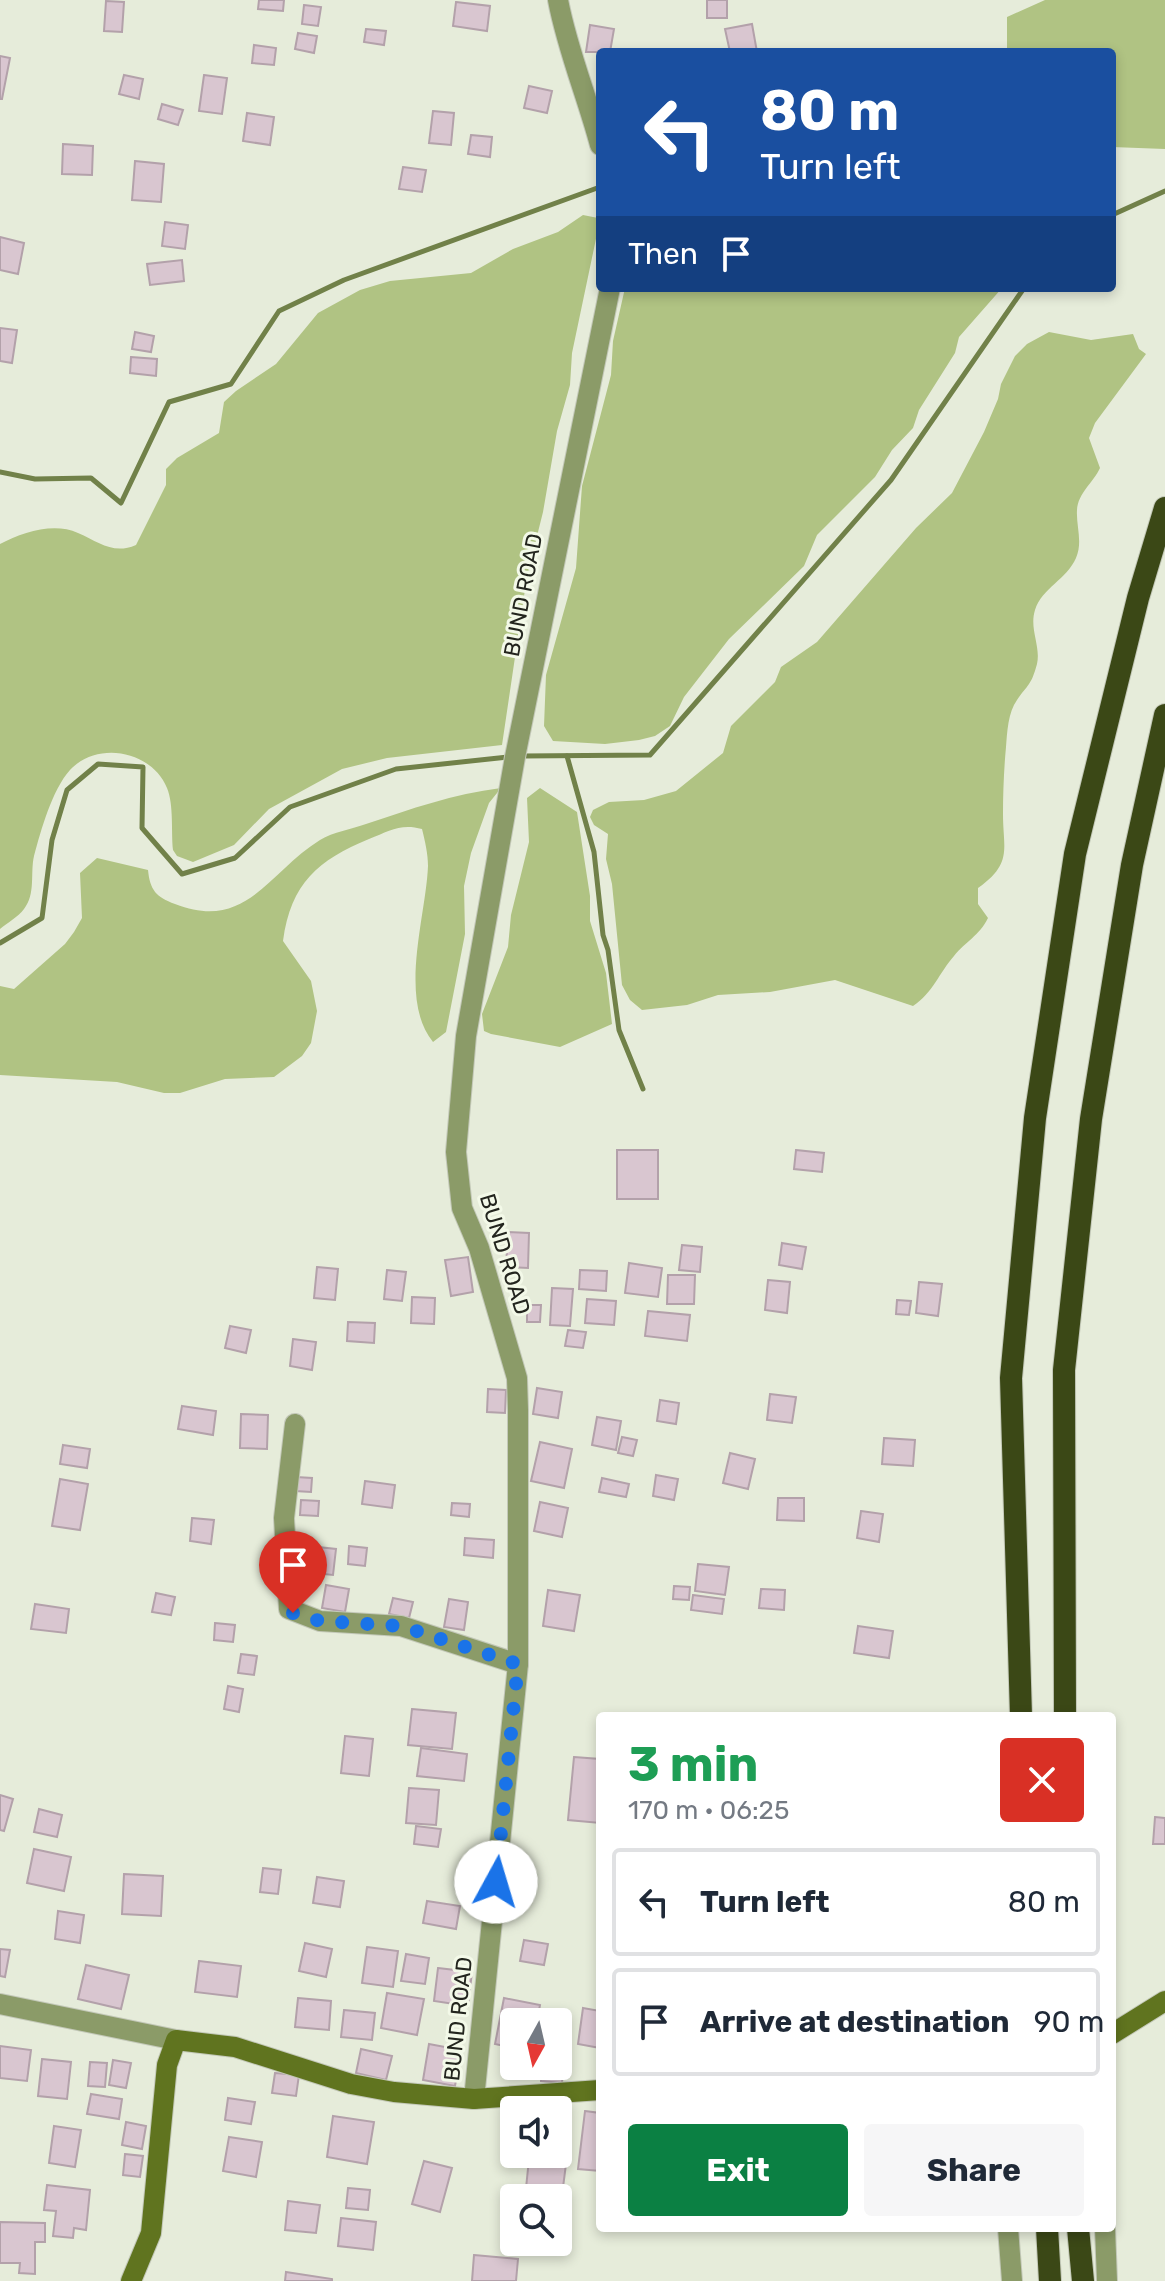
<!DOCTYPE html>
<html lang="en">
<head>
<meta charset="utf-8">
<style>
	:root { --surface:#fff; --page:#f6f6f7; --text:#1f2937; --muted:#747a83; --line:#e0e1e3; --accent:#0b8043 }
	body { margin:0; font-family:Rubik,sans-serif; background:var(--page); color:var(--text); height:100vh; display:flex; flex-direction:column; font-size:30px; white-space:nowrap }
	* { box-sizing:border-box; margin:0 }
	p { font-size:26px; color:var(--muted) }
	.icon { flex:none; width:44px; height:44px; fill:none; stroke:currentColor; stroke-width:2; stroke-linecap:round; stroke-linejoin:round }
	.map { position:relative; flex:1; overflow:hidden }
	.sheet { position:absolute; left:596px; top:1712px; width:520px; height:520px; display:flex; flex-direction:column; background:var(--surface); border-radius:8px; box-shadow:0 4px 12px #0003 }
	.sheet>* { flex:none }
	.top-card { position:absolute; left:596px; top:48px; width:520px; height:244px; border-radius:8px; box-shadow:0 4px 12px #0003; background:#1a4fa0; color:#fff; overflow:hidden }
	.needle { width:52px; rotate:188deg }
	.buttons { position:absolute; left:500px; top:2008px; display:grid; gap:16px }
	.buttons a { display:grid; place-items:center; width:72px; height:72px; border-radius:8px; background:var(--surface); box-shadow:0 4px 12px #0003; font-size:40px }
	.pin { position:absolute; display:grid; place-items:center; width:68px; height:68px; color:#fff; margin:-82px -34px; border-radius:50% 50% 50% 0; rotate:-45deg; box-shadow:0 0 8px #0007 }
	.pin .icon { rotate:45deg }
	.me { position:absolute; width:88px; margin:-44px; rotate:6deg; stroke-linejoin:round; filter:drop-shadow(0 0 6px #0008) }
	.turn { display:flex; align-items:center; gap:28px; height:168px; padding:0 32px; font-size:36px }
	.turn .icon { width:104px; height:104px; stroke-width:2.5 }
	.turn b { display:block; font-size:56px; line-height:68px }
	.then { display:flex; align-items:center; height:76px; padding:0 32px; background:#0003; gap:16px; font-size:30px }
	.round { display:grid; place-items:center; flex:none; width:84px; height:84px; border-radius:8px; background:var(--page) }
	.summary { display:flex; align-items:center; justify-content:space-between; height:136px; padding:0 32px }
	h1 { font-size:48px; font-weight:700; line-height:60px; color:#1e9e55 }
	.primary-button { display:flex; gap:16px; margin-top:auto; padding:16px 32px }
	.primary-button a { flex:1; height:92px; border-radius:8px; background:var(--accent); color:#fff; font-size:32px; font-weight:700; line-height:92px; text-align:center }
	.primary-button a+a { background:var(--page); color:var(--text) }
	ul { padding:0; list-style:none }
	li { display:flex; align-items:center; gap:24px; height:108px; margin:0 16px 12px; padding:0 16px; border:4px solid var(--line); border-radius:8px }
	li div { flex:1 }
	li b { display:block; font-size:30px }
	li em { font-style:normal }
	.map>svg:first-child { display:block }
	.green { fill:#b0c383 }
	.lines { fill:none; stroke-linecap:round; stroke-linejoin:round }
	.stream { stroke:#718149; stroke-width:5 }
	.building { fill:#d9c6d0; stroke:#b3a1aa; stroke-width:2 }
	.minor-casing { stroke:#c3c8b8; stroke-width:22 }
	.tertiary-casing { stroke:#c3c8b8; stroke-width:22 }
	.secondary-casing { stroke:#c3c8b8; stroke-width:22 }
	.trunk-casing { stroke:#c3c8b8; stroke-width:24 }
	.minor { stroke:#8b9b68; stroke-width:20 }
	.tertiary { stroke:#8b9b68; stroke-width:20 }
	.secondary { stroke:#60741f; stroke-width:20 }
	.trunk { stroke:#3b4816; stroke-width:22 }
	.route { stroke:#1a73e8; stroke-width:14; stroke-dasharray:0 25.2 }
	.labels { text-anchor:middle; dominant-baseline:central; stroke-width:6; stroke-linejoin:round; paint-order:stroke }
	.street-label { font-size:22px; fill:#23251e; stroke:#f3f9e8 }
</style>
</head>
<body>
<div class="map">
<svg width="1165" height="2281" viewBox="0 0 1165 2281">
	<rect width="100%" height="100%" fill="#e6ecda"/>
	<g class="green">
		<polygon points="1045,0 1165,0 1165,149 1112,147 1112,52 1007,52 1007,17"/>
		<path d="M583 215 598 218 597 234 572 353 570 385 557 431 543 512 527 576 502 745 387 758 342 769 269 809 234 845 193 862 177 856 173 850C171 832 174 805 167 788 152 751 98 740 70 770 52 790 41 830 34 856 30 873 36 894 24 909 18 917 7 923 0 929V544C23 532 54 522 78 533 99 542 113 555 136 545L166 485V469L177 458 219 433 224 402 236 391 276 364 318 313 360 290 390 281 471 273 513 249 558 232Z"/>
		<polygon points="625,288 1002,288 959,337 955,353 919,410 913,428 892,450 875,477 817,535 804,566 729,639 684,697 670,726 655,736 639,740 605,744 553,741 544,726 546,675 576,568 582,486 611,375 613,341"/>
		<path d="M1049 332 1091 340 1133 334 1139 349 1146 354 1095 423 1089 438 1100 468C1093 483 1078 493 1077 510 1076 526 1083 542 1076 558 1067 579 1042 588 1035 610 1029 629 1041 646 1037 664 1031 686 1028 684 1017 700 1008 712 1007 733 1006 747 1004 768 1003 792 1003 814 1003 849 1013 863 978 888V904L988 918C979 936 966 941 954 956 939 973 933 993 913 1006L835 980 770 992 718 995 687 1005 642 1010 630 1000 622 985 612 884 606 859 608 834 594 825 590 817 593 810 609 802 644 800 676 791 723 753 731 726 775 682 781 667 817 642 916 528 952 493 984 432 998 399 1001 384 1015 356 1027 344Z"/>
		<path d="M501 788 489 803 471 853 464 886 465 934 446 1032 433 1042C398 999 426 917 428 866 428 854 425 841 422 829 401 823 389 831 369 839 318 860 291 883 283 941L311 981 317 1011 311 1043 302 1056 274 1077 225 1079 180 1093H164L117 1082 0 1075V986L14 989 65 944 74 932 82 918 80 873 97 858 148 870C150 890 156 897 175 904 247 932 268 872 320 840 333 832 352 829 366 824 411 809 453 794 501 788Z"/>
		<polygon points="540,788 577,812 590,896 590,921 606,973 612,1024 560,1047 491,1034 484,1031 482,1014 508,947 511,915 529,842 527,798"/>
	</g>
	<g class="lines">
		<g class="stream">
			<polyline points="1112,215 1165,191"/>
			<polyline points="0,472 35,479 91,478 121,503 169,402 231,384 279,311 344,280 600,187"/>
			<polyline points="522,756 650,755 891,480 1024,288"/>
			<polyline points="567,756 594,852 603,935 608,950 619,1030 643,1089"/>
			<polyline points="0,943 42,918 52,840 67,790 98,764 143,767 142,828 182,874 235,858 290,807 396,769 508,757"/>
		</g>
	</g>
	<g class="building">
		<polygon points="259,0 284,0 283,11 258,9"/>
		<rect x="707" y="0" width="20" height="18"/>
		<polygon points="106,1 124,2 122,32 104,31"/>
		<polygon points="456,2 490,6 487,31 453,26"/>
		<polygon points="304,5 321,7 318,26 302,24"/>
		<polygon points="752,24 757,52 730,52 725,29"/>
		<polygon points="590,25 614,29 610,52 586,52"/>
		<polygon points="366,29 386,31 384,45 364,42"/>
		<polygon points="298,33 317,36 314,53 295,49"/>
		<polygon points="254,45 276,48 274,65 252,63"/>
		<polygon points="0,56 10,58 2,99 0,99"/>
		<polygon points="124,75 143,79 139,99 119,94"/>
		<polygon points="204,75 227,78 222,114 199,111"/>
		<polygon points="529,86 552,91 547,113 524,108"/>
		<polygon points="162,104 183,110 178,125 158,119"/>
		<polygon points="433,111 454,113 451,145 429,143"/>
		<polygon points="247,113 274,117 270,145 243,141"/>
		<polygon points="471,135 492,137 490,157 468,154"/>
		<polygon points="63,144 93,146 92,175 62,174"/>
		<polygon points="135,161 164,164 161,202 132,200"/>
		<polygon points="403,167 426,170 422,192 399,189"/>
		<polygon points="165,222 188,225 185,249 162,246"/>
		<polygon points="0,237 24,243 18,274 0,270"/>
		<polygon points="182,260 184,281 150,285 147,264"/>
		<polygon points="0,328 17,330 12,363 0,361"/>
		<polygon points="135,332 154,336 151,352 132,349"/>
		<polygon points="131,357 157,359 156,376 130,373"/>
		<rect x="617" y="1150" width="41" height="49"/>
		<polygon points="796,1150 824,1153 822,1172 794,1169"/>
		<polygon points="508,1232 529,1233 528,1268 506,1267"/>
		<polygon points="782,1243 806,1247 802,1269 779,1265"/>
		<polygon points="682,1245 702,1247 700,1272 679,1270"/>
		<polygon points="468,1257 473,1292 451,1296 445,1260"/>
		<polygon points="629,1263 662,1268 658,1297 625,1293"/>
		<polygon points="317,1267 338,1269 335,1300 314,1298"/>
		<polygon points="387,1270 406,1272 402,1301 384,1299"/>
		<polygon points="580,1270 607,1271 606,1291 579,1289"/>
		<polygon points="668,1275 695,1275 694,1304 667,1304"/>
		<polygon points="768,1280 790,1282 787,1313 765,1310"/>
		<polygon points="919,1282 942,1284 938,1316 916,1313"/>
		<polygon points="552,1288 573,1289 570,1326 550,1325"/>
		<polygon points="412,1297 435,1298 434,1324 411,1323"/>
		<polygon points="587,1299 616,1301 614,1325 585,1323"/>
		<polygon points="897,1300 911,1301 909,1315 896,1314"/>
		<polygon points="527,1305 541,1305 540,1322 527,1322"/>
		<polygon points="648,1311 690,1315 687,1341 645,1336"/>
		<polygon points="348,1322 375,1323 374,1343 347,1341"/>
		<polygon points="230,1326 251,1330 246,1353 225,1348"/>
		<polygon points="568,1330 586,1332 583,1348 565,1346"/>
		<polygon points="293,1339 316,1342 312,1370 290,1366"/>
		<polygon points="537,1388 562,1392 558,1418 533,1414"/>
		<polygon points="488,1389 506,1390 505,1413 487,1412"/>
		<polygon points="770,1394 796,1397 792,1423 767,1420"/>
		<polygon points="660,1400 679,1403 676,1424 657,1421"/>
		<polygon points="182,1406 216,1411 213,1435 178,1429"/>
		<polygon points="241,1414 268,1415 267,1449 240,1448"/>
		<polygon points="597,1417 621,1421 616,1450 592,1445"/>
		<polygon points="622,1437 637,1440 633,1456 618,1453"/>
		<polygon points="884,1438 915,1440 913,1466 882,1464"/>
		<polygon points="540,1442 572,1449 564,1488 531,1481"/>
		<polygon points="63,1445 90,1449 87,1468 60,1464"/>
		<polygon points="730,1453 755,1459 748,1489 723,1483"/>
		<polygon points="656,1475 678,1479 674,1500 653,1496"/>
		<polygon points="296,1477 312,1478 311,1492 295,1491"/>
		<polygon points="602,1478 629,1484 626,1497 599,1492"/>
		<polygon points="60,1479 88,1484 80,1530 52,1526"/>
		<polygon points="365,1481 395,1485 392,1508 362,1504"/>
		<polygon points="778,1498 804,1498 804,1521 777,1520"/>
		<polygon points="301,1500 319,1501 318,1516 300,1515"/>
		<polygon points="540,1502 568,1508 562,1537 534,1531"/>
		<polygon points="452,1503 470,1504 469,1517 451,1515"/>
		<polygon points="861,1511 883,1514 879,1542 857,1538"/>
		<polygon points="192,1518 214,1520 211,1544 190,1541"/>
		<polygon points="465,1538 494,1540 493,1558 464,1555"/>
		<polygon points="349,1546 367,1548 365,1566 348,1564"/>
		<polygon points="318,1547 336,1549 333,1575 315,1573"/>
		<polygon points="292,1551 309,1552 308,1574 291,1574"/>
		<polygon points="698,1564 729,1567 725,1595 695,1591"/>
		<polygon points="326,1585 349,1589 345,1612 322,1608"/>
		<polygon points="674,1586 690,1587 689,1600 673,1599"/>
		<polygon points="761,1589 785,1590 784,1610 759,1608"/>
		<polygon points="548,1590 580,1595 574,1631 543,1626"/>
		<polygon points="156,1593 175,1597 171,1615 152,1612"/>
		<polygon points="693,1595 724,1599 722,1614 691,1610"/>
		<polygon points="393,1598 413,1602 409,1618 389,1614"/>
		<polygon points="449,1599 468,1602 464,1630 444,1627"/>
		<polygon points="35,1604 69,1609 66,1633 31,1629"/>
		<polygon points="215,1623 235,1625 233,1642 214,1640"/>
		<polygon points="858,1626 893,1631 889,1658 854,1653"/>
		<polygon points="241,1654 257,1656 254,1675 238,1673"/>
		<polygon points="228,1686 243,1689 239,1712 224,1709"/>
		<polygon points="412,1709 456,1713 452,1749 408,1745"/>
		<polygon points="345,1736 373,1739 369,1776 341,1773"/>
		<polygon points="421,1748 467,1754 464,1781 417,1776"/>
		<polygon points="574,1757 600,1759 600,1823 568,1820"/>
		<polygon points="409,1788 439,1790 436,1825 406,1823"/>
		<polygon points="0,1795 13,1799 4,1831 0,1830"/>
		<polygon points="39,1809 62,1815 57,1837 34,1832"/>
		<polygon points="1155,1817 1165,1818 1165,1844 1153,1844"/>
		<polygon points="416,1826 441,1829 438,1847 414,1844"/>
		<polygon points="34,1849 71,1857 64,1891 27,1883"/>
		<polygon points="263,1868 281,1870 278,1894 260,1892"/>
		<polygon points="124,1874 163,1876 161,1916 122,1914"/>
		<polygon points="317,1877 344,1881 340,1907 313,1903"/>
		<polygon points="427,1901 460,1906 456,1929 423,1923"/>
		<polygon points="58,1911 84,1915 80,1943 55,1939"/>
		<polygon points="524,1940 548,1944 544,1965 520,1961"/>
		<polygon points="305,1943 332,1949 326,1977 299,1971"/>
		<polygon points="367,1947 398,1951 393,1987 362,1983"/>
		<polygon points="0,1949 10,1950 5,1977 0,1976"/>
		<polygon points="406,1954 429,1958 425,1984 401,1981"/>
		<polygon points="199,1961 241,1966 237,1997 195,1992"/>
		<polygon points="86,1965 129,1975 121,2009 78,1999"/>
		<polygon points="438,1968 472,1972 468,2006 434,2001"/>
		<polygon points="387,1993 424,1999 417,2035 381,2028"/>
		<polygon points="298,1998 331,2001 329,2030 295,2027"/>
		<polygon points="504,1998 540,2005 537,2022 514,2022 514,2048 495,2044"/>
		<polygon points="583,2008 600,2011 600,2048 578,2044"/>
		<polygon points="344,2010 375,2013 372,2040 341,2037"/>
		<polygon points="558,2033 566,2034 562,2083 541,2081 542,2066 558,2066"/>
		<polygon points="429,2044 461,2050 455,2086 423,2080"/>
		<polygon points="0,2046 31,2050 27,2081 0,2078"/>
		<polygon points="361,2049 392,2056 386,2080 356,2073"/>
		<polygon points="42,2059 71,2062 67,2099 38,2096"/>
		<polygon points="113,2060 131,2063 126,2088 109,2085"/>
		<polygon points="90,2062 107,2063 105,2087 88,2086"/>
		<polygon points="275,2073 299,2075 296,2096 272,2093"/>
		<polygon points="91,2094 122,2099 119,2119 87,2114"/>
		<polygon points="228,2098 255,2102 251,2124 225,2120"/>
		<polygon points="585,2111 600,2113 600,2171 578,2169"/>
		<polygon points="333,2116 374,2122 367,2164 327,2157"/>
		<polygon points="126,2122 146,2126 142,2149 122,2145"/>
		<polygon points="54,2126 81,2130 75,2167 49,2163"/>
		<polygon points="229,2137 262,2142 256,2177 223,2171"/>
		<polygon points="125,2154 143,2156 140,2177 123,2175"/>
		<polygon points="529,2159 566,2164 561,2203 558,2198 525,2198"/>
		<polygon points="424,2161 452,2168 440,2212 412,2204"/>
		<polygon points="47,2185 90,2190 86,2230 74,2228 73,2238 53,2236 56,2211 44,2210"/>
		<polygon points="348,2188 370,2190 368,2210 346,2208"/>
		<polygon points="288,2201 320,2205 316,2233 285,2230"/>
		<polygon points="341,2218 376,2222 373,2250 338,2246"/>
		<polygon points="0,2222 45,2223 45,2242 35,2242 35,2274 19,2273 20,2263 0,2263"/>
		<polygon points="474,2255 518,2259 516,2281 472,2281"/>
		<polygon points="286,2272 332,2279 332,2281 285,2281"/>
	</g>
	<g class="lines">
		<g class="minor-casing">
			<g id="minor">
				<path d="M558 0C567 49 587 96 600 145"/>
				<polyline points="295,1424 284,1518 289,1609 320,1621 401,1626 518,1664"/>
				<polyline points="0,2004 176,2040"/>
				<polyline points="474,2099 518,1664 518,1410 517,1378 479,1248 462,1208 456,1152 466,1036 515,757 610,288"/>
			</g>
		</g>
		<g class="tertiary-casing">
			<g id="tertiary">
				<polyline points="1008,2228 1012,2281"/>
				<polyline points="1105,2228 1107,2281"/>
			</g>
		</g>
		<g class="secondary-casing">
			<g id="secondary">
				<polyline points="1112,2034 1165,2001"/>
				<polyline points="131,2281 151,2233 167,2065 176,2040 235,2047 351,2084 394,2092 474,2099 600,2090"/>
			</g>
		</g>
		<g class="trunk-casing">
			<g id="trunk">
				<polyline points="1021,1716 1011,1378 1035,1118 1075,854 1138,598 1165,508"/>
				<polyline points="1065,1716 1064,1370 1091,1119 1132,865 1165,715"/>
				<polyline points="1047,2228 1050,2281"/>
				<polyline points="1078,2228 1083,2281"/>
			</g>
		</g>
		<use href="#minor" class="minor"/>
		<use href="#tertiary" class="tertiary"/>
		<use href="#secondary" class="secondary"/>
		<use href="#trunk" class="trunk"/>
	</g>
	<g class="lines">
		<polyline class="route" points="293,1613 320,1621 401,1626 518,1664 496,1882"/>
	</g>
	<g class="labels">
		<g class="street-label">
			<text transform="translate(523 595) rotate(-79)">BUND ROAD</text>
			<text transform="translate(505 1254) rotate(73)">BUND ROAD</text>
			<text transform="translate(458 2019) rotate(-84)">BUND ROAD</text>
		</g>
	</g>
</svg>
<div class="buttons">
<a><svg class="needle" viewBox="-14 -14 28 28"><path d="M0-13l5 13h-10z" fill="#e53935"/><path d="M0 13l5-13h-10z" fill="#747a83"/></svg></a>
<a><svg class="icon" aria-label="sound" viewBox="0 0 24 24"><path d="M4 9h4l5-4v14l-5-4H4zM17 9q2 3 0 6"/></svg></a>
<a><svg class="icon" aria-label="search" viewBox="0 0 24 24"><circle cx="10" cy="10" r="6"/><path d="M15 15l6 6"/></svg></a>
</div>
<div class="pin" style="left:293px;top:1613px;background:#d93025"><svg class="icon" aria-label="arrive" viewBox="0 0 24 24"><path d="M6 21V4h12l-3 4 3 4H6"/></svg></div>
<svg class="me" style="left:496px;top:1882px" viewBox="-20 -20 40 40"><circle r="19" fill="#fff"/><path d="M0-13L10 11 0 6-10 11z" fill="#1a73e8"/></svg>
<div class="top-card">
<div class="turn"><svg class="icon" aria-label="left" viewBox="0 0 24 24"><path d="M17 20v-9H6M10 6l-5 5 5 5"/></svg><div><b>80 m</b>Turn left</div></div>
<div class="then">Then<svg class="icon" aria-label="arrive" viewBox="0 0 24 24"><path d="M6 21V4h12l-3 4 3 4H6"/></svg></div>
</div>
<section class="sheet">
<div class="summary"><div><h1>3 min</h1><p>170 m · 06:25</p></div><a class="round" style="background:#d93025;color:#fff"><svg class="icon" aria-label="close" viewBox="0 0 24 24"><path d="M6 6l12 12M18 6L6 18"/></svg></a></div>
<ul>
<li><svg class="icon" aria-label="left" viewBox="0 0 24 24"><path d="M17 20v-9H6M10 6l-5 5 5 5"/></svg><div><b>Turn left</b></div><em>80 m</em></li>
<li><svg class="icon" aria-label="arrive" viewBox="0 0 24 24"><path d="M6 21V4h12l-3 4 3 4H6"/></svg><div><b>Arrive at destination</b></div><em>90 m</em></li>
</ul>
<div class="primary-button"><a>Exit</a><a>Share</a></div>
</section>
</div>
</body>
</html>
